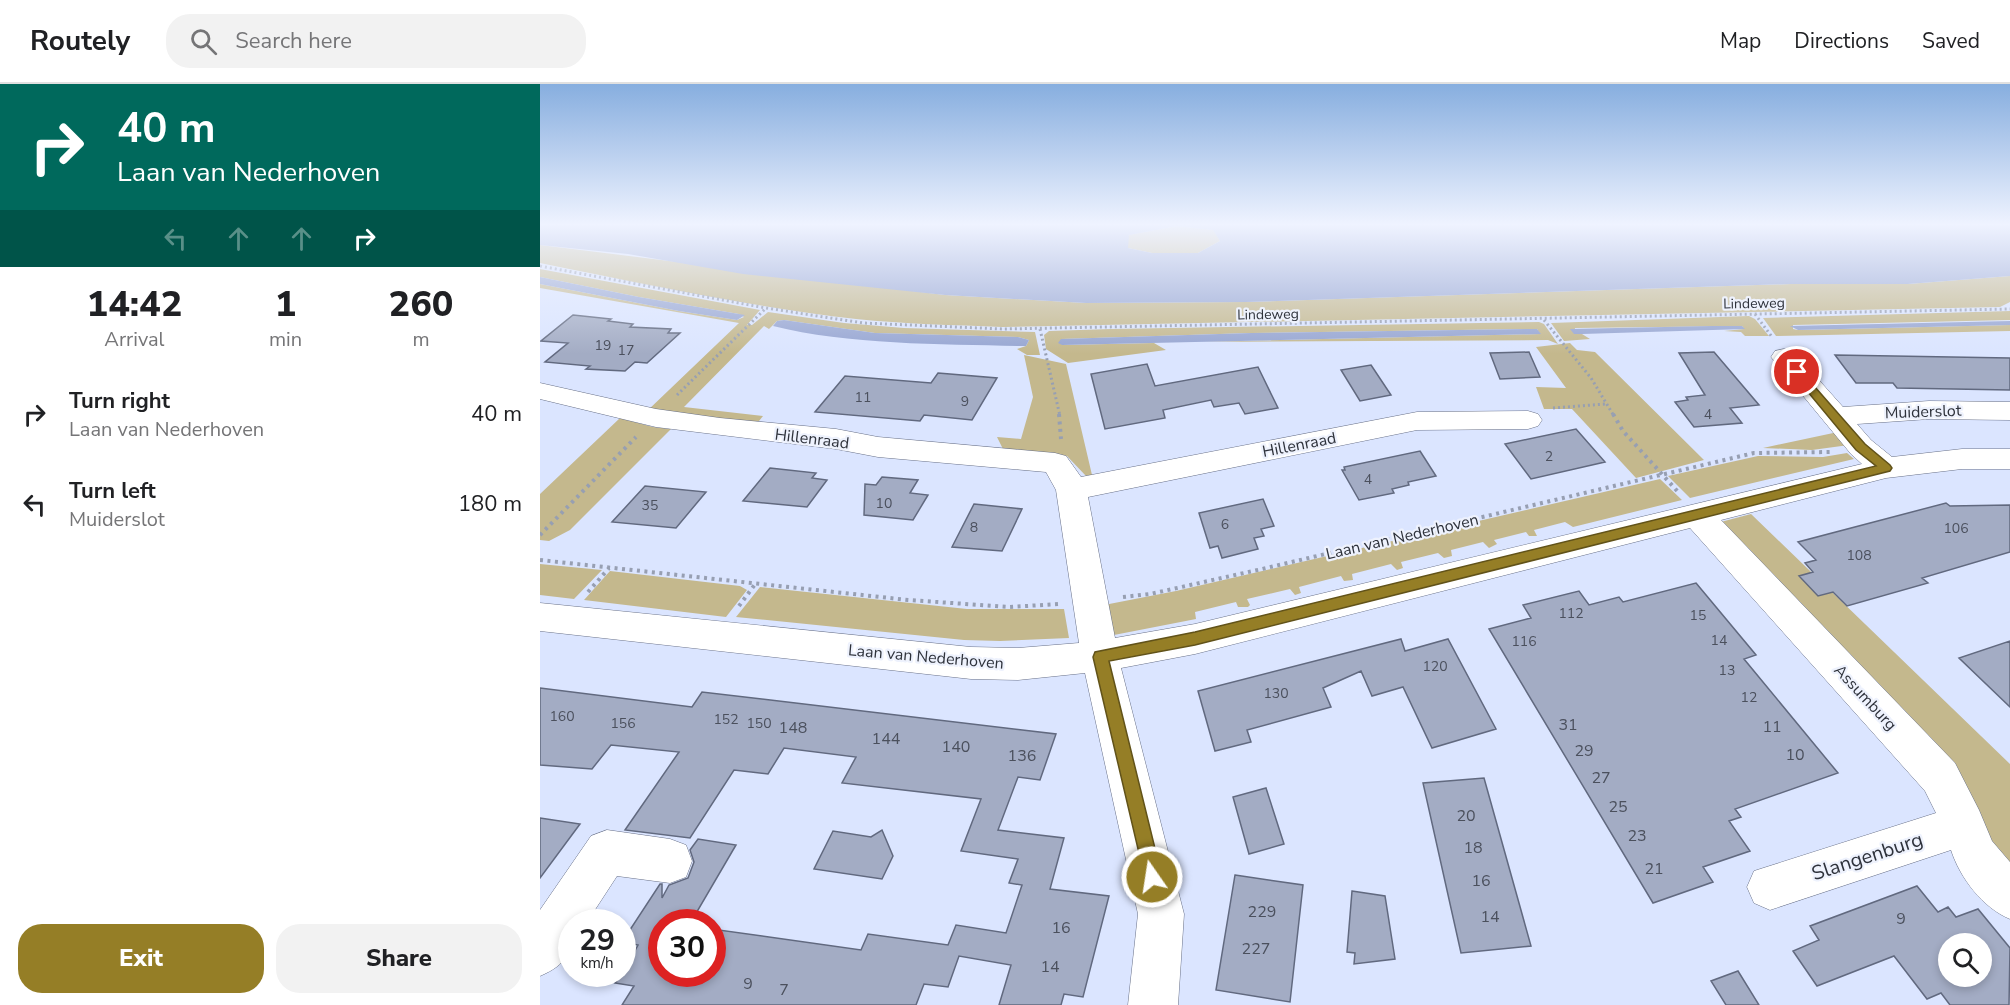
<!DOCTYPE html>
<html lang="en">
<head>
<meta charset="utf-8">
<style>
  :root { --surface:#fff; --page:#f2f2f2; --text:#202124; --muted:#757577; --line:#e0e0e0; --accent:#957e26 }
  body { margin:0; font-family:"Nunito Sans",sans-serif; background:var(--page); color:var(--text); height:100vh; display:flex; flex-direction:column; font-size:22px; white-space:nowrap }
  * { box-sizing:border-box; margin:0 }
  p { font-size:20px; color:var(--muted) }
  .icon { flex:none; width:33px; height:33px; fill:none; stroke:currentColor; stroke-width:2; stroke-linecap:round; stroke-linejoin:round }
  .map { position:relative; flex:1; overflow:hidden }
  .details { display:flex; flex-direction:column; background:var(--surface); width:540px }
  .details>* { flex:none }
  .guide { background:#00695c; color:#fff; overflow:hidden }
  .buttons { position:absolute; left:1398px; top:849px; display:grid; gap:12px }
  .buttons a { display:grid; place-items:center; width:54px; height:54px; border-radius:50%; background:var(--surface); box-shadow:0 3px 9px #0003; font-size:30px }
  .speed { position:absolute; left:18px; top:825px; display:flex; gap:12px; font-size:30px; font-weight:700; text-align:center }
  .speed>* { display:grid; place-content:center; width:78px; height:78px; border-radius:50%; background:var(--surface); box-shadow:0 3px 9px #0003; line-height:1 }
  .speed small { font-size:15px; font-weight:400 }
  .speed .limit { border:9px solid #d22; background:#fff; color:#111 }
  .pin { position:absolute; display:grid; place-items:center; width:51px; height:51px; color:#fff; margin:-26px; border:3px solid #fff; border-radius:50%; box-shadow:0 2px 6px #0007 }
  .me { position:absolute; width:66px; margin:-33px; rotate:347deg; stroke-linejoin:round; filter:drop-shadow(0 0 4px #0008) }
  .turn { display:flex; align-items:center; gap:21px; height:126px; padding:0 18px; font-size:27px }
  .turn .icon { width:78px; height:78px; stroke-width:2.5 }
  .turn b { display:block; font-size:42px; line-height:51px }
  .lanes { display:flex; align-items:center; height:57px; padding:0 18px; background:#0003; justify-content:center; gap:30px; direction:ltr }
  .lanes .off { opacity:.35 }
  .eta { display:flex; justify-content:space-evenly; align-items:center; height:102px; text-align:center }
  .eta b { font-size:36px; font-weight:800; line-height:42px }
  .button { display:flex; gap:12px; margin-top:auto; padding:12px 18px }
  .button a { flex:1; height:69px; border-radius:24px; background:var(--accent); color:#fff; font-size:24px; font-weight:800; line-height:69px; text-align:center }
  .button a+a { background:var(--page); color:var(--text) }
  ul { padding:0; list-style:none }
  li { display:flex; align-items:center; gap:18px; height:90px; padding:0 18px }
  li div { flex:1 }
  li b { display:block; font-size:22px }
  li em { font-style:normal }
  header { display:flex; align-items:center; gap:36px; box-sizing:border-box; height:84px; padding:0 30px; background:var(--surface); border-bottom:2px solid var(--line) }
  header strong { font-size:28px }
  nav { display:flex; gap:33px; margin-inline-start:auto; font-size:21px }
  .search { width:420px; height:54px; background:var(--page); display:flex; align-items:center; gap:15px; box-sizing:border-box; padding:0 21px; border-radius:24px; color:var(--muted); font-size:22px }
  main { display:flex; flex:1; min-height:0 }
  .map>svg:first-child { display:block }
  .green { fill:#c4b88d }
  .water { fill:#96a5d1; fill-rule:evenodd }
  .building { fill:#a3acc4; stroke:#61697f; stroke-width:1.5; fill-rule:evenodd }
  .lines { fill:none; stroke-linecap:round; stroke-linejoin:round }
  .minor-casing { stroke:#697188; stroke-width:1 }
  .path-far1 { stroke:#979fb2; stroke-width:3; stroke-dasharray:2 3; stroke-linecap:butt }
  .path { stroke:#979fb2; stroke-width:4; stroke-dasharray:3 4.5; stroke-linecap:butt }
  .minor { fill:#fff; fill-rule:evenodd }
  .route { fill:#957e26; stroke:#615219; stroke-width:1.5 }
  .labels { text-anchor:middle; stroke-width:4.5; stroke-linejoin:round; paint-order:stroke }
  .far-street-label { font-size:14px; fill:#2e323b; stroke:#eef2fd }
  .number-label { font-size:14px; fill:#4b505d }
  .street-label { font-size:16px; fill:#2e323b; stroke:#eef2fd }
  .near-number-label { font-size:16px; fill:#4b505d }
  .near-street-label { font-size:20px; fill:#2e323b; stroke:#eef2fd }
</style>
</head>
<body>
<header>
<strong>Routely</strong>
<div class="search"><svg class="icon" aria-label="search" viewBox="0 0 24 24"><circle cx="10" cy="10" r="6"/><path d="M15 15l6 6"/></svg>Search here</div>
<nav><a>Map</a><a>Directions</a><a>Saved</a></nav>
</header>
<main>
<section class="details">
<div class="guide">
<div class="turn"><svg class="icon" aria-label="right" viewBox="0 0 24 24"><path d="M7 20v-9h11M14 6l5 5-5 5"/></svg><div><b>40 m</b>Laan van Nederhoven</div></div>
<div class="lanes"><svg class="icon off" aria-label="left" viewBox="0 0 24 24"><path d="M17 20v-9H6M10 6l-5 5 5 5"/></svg><svg class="icon off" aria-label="ahead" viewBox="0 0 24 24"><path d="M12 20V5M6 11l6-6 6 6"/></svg><svg class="icon off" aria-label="ahead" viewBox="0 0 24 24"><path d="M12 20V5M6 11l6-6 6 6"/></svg><svg class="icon" aria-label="right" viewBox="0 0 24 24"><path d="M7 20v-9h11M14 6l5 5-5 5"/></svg></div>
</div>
<div class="eta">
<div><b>14:42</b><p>Arrival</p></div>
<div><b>1</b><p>min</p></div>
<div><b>260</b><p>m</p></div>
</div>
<ul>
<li><svg class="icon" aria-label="right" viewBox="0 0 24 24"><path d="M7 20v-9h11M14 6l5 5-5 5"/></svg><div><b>Turn right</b><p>Laan van Nederhoven</p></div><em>40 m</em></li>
<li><svg class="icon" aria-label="left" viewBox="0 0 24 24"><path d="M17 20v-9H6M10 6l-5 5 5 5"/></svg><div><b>Turn left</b><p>Muiderslot</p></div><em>180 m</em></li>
</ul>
<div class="button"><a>Exit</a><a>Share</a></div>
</section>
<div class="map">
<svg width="1470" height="921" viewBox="0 0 1470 921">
  <rect width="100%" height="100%" fill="#dbe5ff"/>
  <path class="green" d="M637 142 674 146 680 157 658 169H612L588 164V151Z
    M0 161 405 211 546 219 706 218 1251 200H1368L1470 192V218L1460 223 462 243C413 241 364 240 316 235 210 223 105 200 0 179Z
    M0 185 220 226 207 241H212L228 228 304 239 364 244 495 248 500 271H487L477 265 486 262 489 256 478 253 335 249 244 236 237 237 229 245 224 242 144 323 223 332 215 342 106 328 199 239 0 204V200L139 227 197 236 204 233 199 230 99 213 0 193Z
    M1470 227V236L1253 241V245L1258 246 1470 241V247L1236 252 1223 234Z
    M1209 232 1215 235 1229 252H1205L1201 248 1184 247 1204 245 1202 242 1035 244 1034 250H1042L1050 255 1024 257 1011 239Z
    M999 238 1004 240 1018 260 1008 256 660 258 1000 250 997 245H991L711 249 521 255 522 261 614 259 626 266 528 279 506 265 504 251 509 247 570 245Z
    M1030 259 1037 266 1055 268 1164 376 1096 394 1032 325H1004L996 303 1026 304 996 263Z
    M484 271 526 280 552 391 546 392 527 372 464 367 457 353 481 355 493 313Z
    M80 334 113 343 131 345 30 446 9 457 0 456V410Z
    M1298 348 1309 361 1272 366 1223 364Z
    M1307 369 1314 375 1150 414 1128 392 1218 372 1283 373Z
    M1120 395 1142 416 1033 443 1025 438 994 446 997 452H989L986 448 954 456 957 460 949 464 943 458 911 466 912 472 904 474 898 469 861 478 863 484 857 486 851 480 812 490 813 496 804 497 801 492 759 503 761 509 755 511 750 505 707 515 710 521 708 523H698L696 518 655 528 656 535 574 551 564 521 636 507Z
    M1211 430 1470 680V794L1177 439Z
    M0 480 62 486 34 515 0 511Z
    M70 487 200 502 207 506 186 533 44 516Z
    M220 503 427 525H524L529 554 460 557 424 556 196 533Z"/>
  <path class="water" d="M0 141H1470V192L1368 200H1251L706 218 546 219 405 211 203 190 88 170 0 161ZM637 142 673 146 680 157 658 169H612L588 164 589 151Z
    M0 193 99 213 205 231 197 236 139 227 0 200Z
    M244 236 335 249 478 253 489 256 486 262H479C401 260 308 261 233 242L237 237Z
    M1470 237V241L1258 246 1250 242Z
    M1172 242H1202L1205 245 1042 250H1034L1030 245Z
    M991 245H997L1001 250 522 261 518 259 521 255 711 249Z"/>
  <path class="building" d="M33 231 71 235 68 237 93 240 90 243 131 245 128 249H140L107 279 95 278 85 287 46 285 50 282 5 278 28 259 1 257Z
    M989 268 1000 293 960 295 950 269Z
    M1174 268 1219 321 1190 324 1202 339 1154 343 1135 318 1148 316 1146 313 1165 311 1139 269Z
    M1295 271 1470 274V306L1357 304 1353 299H1316Z
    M607 280 615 302 718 283 738 324 705 330 699 319 674 323 671 316 623 326 625 334 565 345 551 290Z
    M831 281 851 311 820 317 801 286Z
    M398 289 457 294 432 336 384 331 380 337 275 328 305 292 391 299Z
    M1036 345 1065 378 991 395 965 360Z
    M880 367 896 392 868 398 869 401 852 405 854 409 819 416 802 386H805L804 383Z
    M230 384 276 389 272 394 287 396 267 423 203 417Z
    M342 393 378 396 370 409 388 411 373 436 324 431 325 400 336 401Z
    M105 402 166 408 136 444 72 438Z
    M723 415 734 442 721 445 724 452 714 454 718 465 682 474 678 462 670 464 659 429Z
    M1406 419 1410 422 1470 421V468L1382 494 1388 499 1307 522 1293 508 1278 512 1259 492 1273 488 1265 479 1276 476 1258 458Z
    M434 420 482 425 462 467 412 463Z
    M1156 499 1216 571 1204 575 1298 689 1195 725 1201 733 1189 737 1210 767 1163 783 1173 798 1113 819 949 545 991 534 983 521 1039 507 1049 521 1079 513 1083 518Z
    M861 555 865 567 908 555 956 645 892 664 863 603 832 612 821 587 783 604 791 623 707 646 711 658 675 667 658 607Z
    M1470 557V623L1419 574Z
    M0 604 152 623 162 608 516 650 500 696 478 693 458 746 524 754 510 805 569 812 543 913 524 910 521 921H459L471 881 419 872 408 903 384 900 376 921H82L94 902 75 899 82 890 98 861 82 858 120 800H122V814L129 801 148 794 154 778 150 766 158 755 196 761 151 838H122V890H172V845L321 866 328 850 408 861 416 841 466 849 482 801 469 799 478 775 421 767 441 715 302 699 316 673 244 664 228 690 194 686 150 754 85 746 139 668 71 661 52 685 0 681Z
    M944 694 991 862 921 869 883 699Z
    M726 704 744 760 709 770 693 713Z
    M0 734 40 740 0 794Z
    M342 746 353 772 342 795 274 785 293 747 331 753Z
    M695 791 763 801 750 918 676 906Z
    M1377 802 1398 828 1408 823 1416 833 1438 825 1470 864 1469 921H1410L1401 909 1387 915 1354 872 1277 902 1253 867 1279 856 1270 842ZM1408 860H1442V892H1408Z
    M812 807 845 812 855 875 814 880 815 869 807 868Z
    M1198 887 1219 921H1186L1171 897Z"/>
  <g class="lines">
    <g class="minor-casing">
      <path id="minor" d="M1244 265 1253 267 1303 323 1389 317 1470 318V336L1389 335 1317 340 1331 356 1352 373 1422 365H1470V385H1422L1346 394 1181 436 1415 679 1439 726 1452 757 1470 778V835C1443 824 1420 794 1411 766L1230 826 1214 819 1207 803 1214 787 1396 729 1385 707 1150 444 655 570 581 584 644 830 638 921H588L598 830 545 589 478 596 431 595 0 547V519L431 563 478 564 539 559 516 406 506 388 338 373 296 365 116 343 0 315V299L116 325 180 334 296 345 338 353 515 369 526 372 541 393 877 328 988 327 998 330 1002 336 998 342 988 345 877 346 548 413 575 554 655 540 1322 380 1311 370 1231 273 1235 267Z
        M67 746 130 755 146 761 152 777 146 793 130 799 77 792 47 838H32C32 868 28 880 0 892V826L51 752Z"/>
    </g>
    <path class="path-far1" d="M0 182 226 224 323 239 463 245 1470 225
      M1215 230 1232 253
      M1004 236 1051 294 1074 332
      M500 245 520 332
      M137 311 226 224
      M1013 324 1066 320"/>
    <path class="path" d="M519 330 521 355
      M1073 330 1083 347 1139 409
      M0 451 96 353
      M0 476 368 516 470 523 519 520
      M48 508 69 484
      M583 513 610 510 722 485 1214 369 1291 368
      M199 522 216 499"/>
    <use href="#minor" class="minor"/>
  </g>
  <linearGradient id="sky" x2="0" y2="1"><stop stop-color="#87aedf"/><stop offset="0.52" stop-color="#eff3ff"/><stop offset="1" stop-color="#eff3ff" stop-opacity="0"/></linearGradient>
  <rect width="1470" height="270" fill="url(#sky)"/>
  <path class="route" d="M1257 285 1260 286 1325 360 1350 381 1352 384 1350 387 655 561 569 577 622 793 619 799 612 802 606 799 553 573 555 568 655 548 1336 382 1316 366 1253 290V286Z"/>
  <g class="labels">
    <g class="far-street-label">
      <text transform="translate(1214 219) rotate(-1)" y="5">Lindeweg</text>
      <text transform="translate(728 230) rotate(-1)" y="5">Lindeweg</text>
    </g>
    <g class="number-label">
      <text x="63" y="266">19</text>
      <text x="86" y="271">17</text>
      <text x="323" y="318">11</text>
      <text x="425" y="322">9</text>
      <text x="1168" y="335">4</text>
      <text x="1009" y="377">2</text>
      <text x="828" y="400">4</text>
      <text x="344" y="424">10</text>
      <text x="110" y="426">35</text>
      <text x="685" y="445">6</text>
      <text x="434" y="448">8</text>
      <text x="1416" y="449">106</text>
      <text x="1319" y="476">108</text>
      <text x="1031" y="534">112</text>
      <text x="1158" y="536">15</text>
      <text x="1179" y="561">14</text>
      <text x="984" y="562">116</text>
      <text x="895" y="587">120</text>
      <text x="1187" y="591">13</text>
      <text x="736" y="614">130</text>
      <text x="1209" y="618">12</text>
      <text x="22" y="637">160</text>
      <text x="186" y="640">152</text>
      <text x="83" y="644">156</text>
      <text x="219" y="644">150</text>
    </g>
    <g class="street-label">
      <text transform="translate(1383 327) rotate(-2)" y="6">Muiderslot</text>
      <text transform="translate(272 354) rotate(7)" y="6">Hillenraad</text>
      <text transform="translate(759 360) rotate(-11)" y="6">Hillenraad</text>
      <text transform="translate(862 452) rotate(-13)" y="6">Laan van Nederhoven</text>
      <text transform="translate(386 572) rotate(5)" y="6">Laan van Nederhoven</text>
      <text transform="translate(1326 613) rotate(47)" y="6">Assumburg</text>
    </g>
    <g class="near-number-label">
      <text x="1028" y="646">31</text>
      <text x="1232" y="648">11</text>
      <text x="253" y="649">148</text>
      <text x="346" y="660">144</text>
      <text x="416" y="668">140</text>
      <text x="1044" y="672">29</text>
      <text x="1255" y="676">10</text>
      <text x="482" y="677">136</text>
      <text x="1061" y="699">27</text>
      <text x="1078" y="728">25</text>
      <text x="926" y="737">20</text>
      <text x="1097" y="757">23</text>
      <text x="933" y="769">18</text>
      <text x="1114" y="790">21</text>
      <text x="941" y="802">16</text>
      <text x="722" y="833">229</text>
      <text x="950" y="838">14</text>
      <text x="1361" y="840">9</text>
      <text x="521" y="849">16</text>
      <text x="716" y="870">227</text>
      <text x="510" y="888">14</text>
      <text x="208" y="905">9</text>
      <text x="244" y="911">7</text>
    </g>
    <g class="near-street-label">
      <text transform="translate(1327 772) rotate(-18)" y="7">Slangenburg</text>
    </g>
  </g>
</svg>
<div class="buttons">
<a><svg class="icon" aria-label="search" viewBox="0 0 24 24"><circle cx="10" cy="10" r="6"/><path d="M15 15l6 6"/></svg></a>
</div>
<div class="speed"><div>29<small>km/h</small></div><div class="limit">30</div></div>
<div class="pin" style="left:1257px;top:288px;background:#d93025"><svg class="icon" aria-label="arrive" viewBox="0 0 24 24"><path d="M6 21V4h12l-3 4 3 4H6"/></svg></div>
<svg class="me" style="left:612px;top:793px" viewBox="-20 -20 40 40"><circle r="17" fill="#957e26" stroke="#fff" stroke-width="3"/><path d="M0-11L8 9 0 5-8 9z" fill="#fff"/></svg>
</div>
</main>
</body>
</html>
